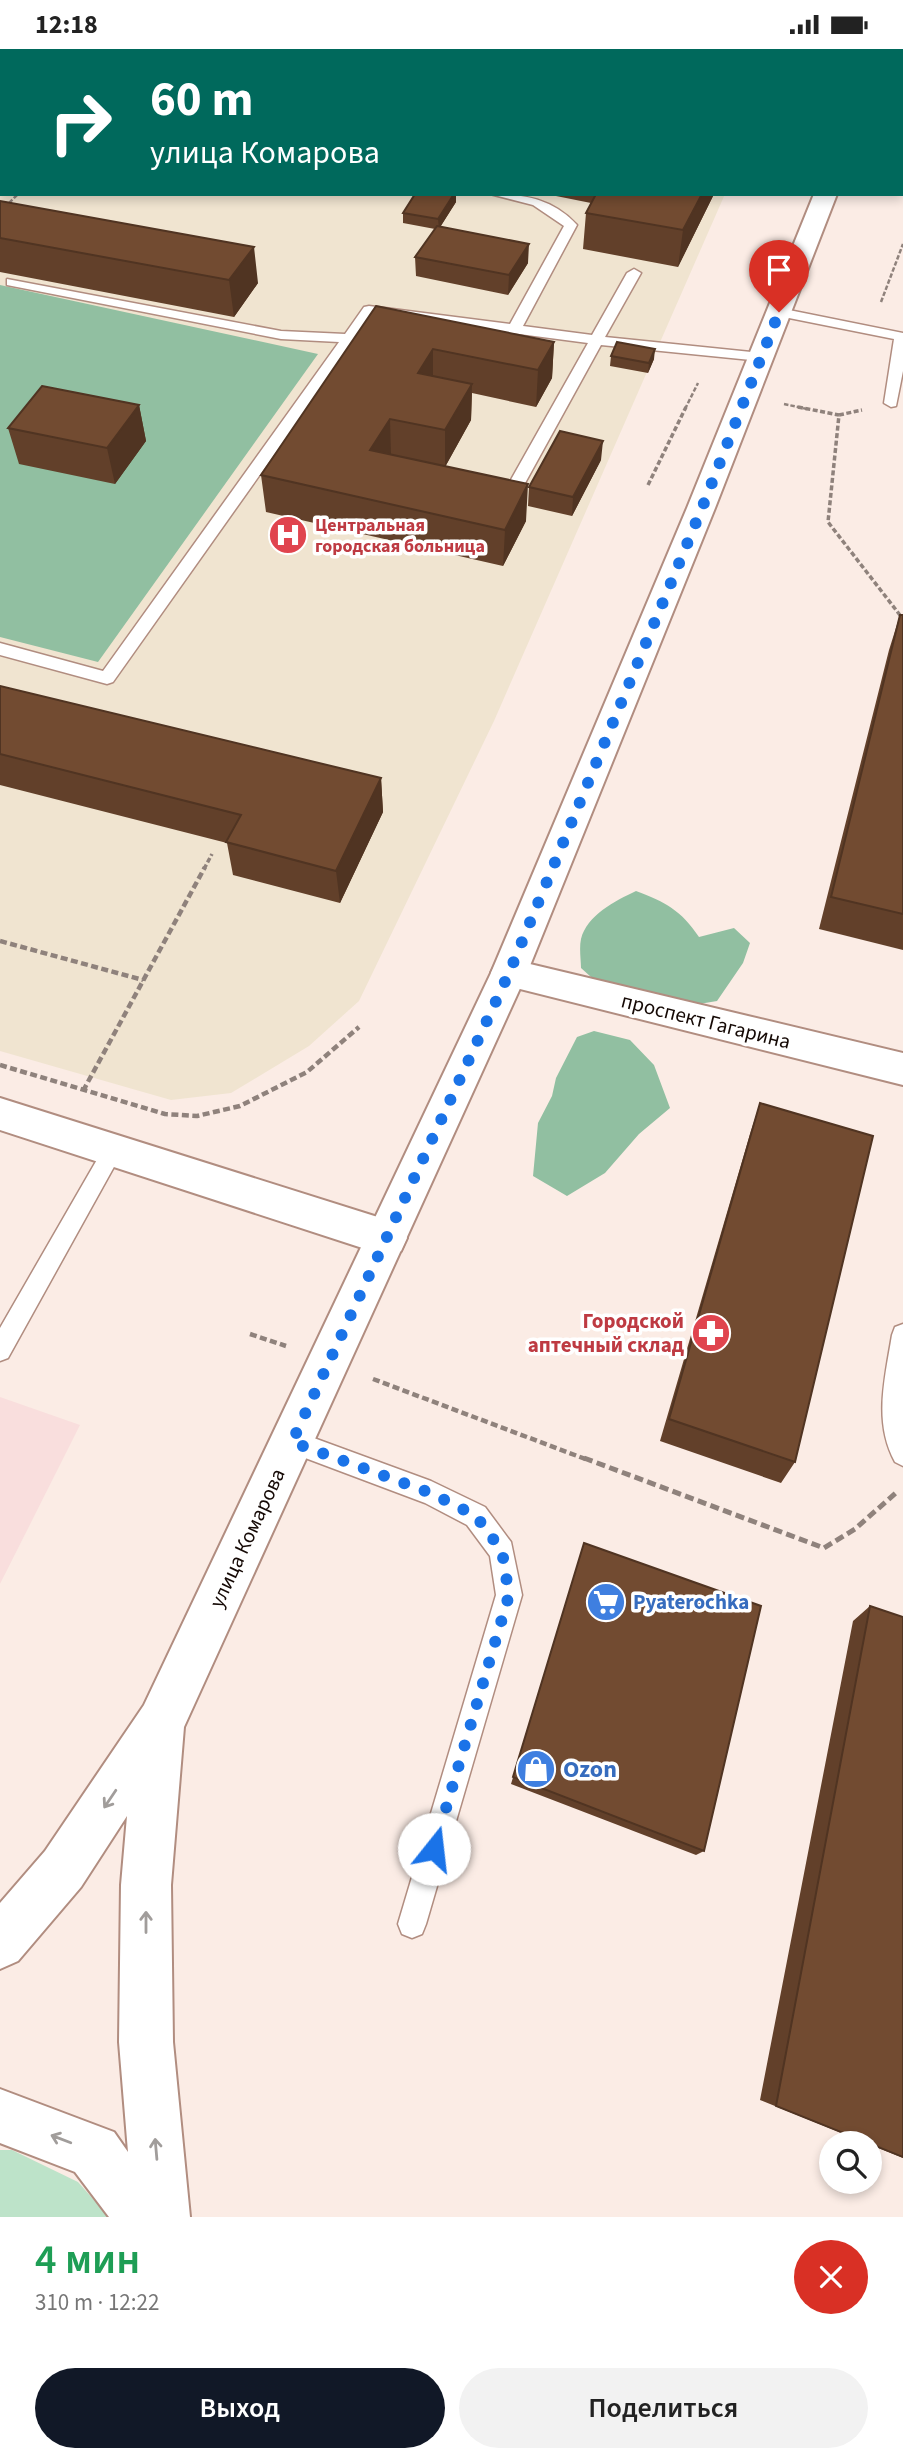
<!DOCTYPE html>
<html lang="ru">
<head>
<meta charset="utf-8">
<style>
  :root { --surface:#fff; --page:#f2f2f2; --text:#222; --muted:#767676; --accent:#111827 }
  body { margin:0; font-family:"Source Sans 3",sans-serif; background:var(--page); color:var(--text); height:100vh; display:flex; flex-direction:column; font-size:26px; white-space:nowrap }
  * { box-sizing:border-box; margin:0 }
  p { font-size:23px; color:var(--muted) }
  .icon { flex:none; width:38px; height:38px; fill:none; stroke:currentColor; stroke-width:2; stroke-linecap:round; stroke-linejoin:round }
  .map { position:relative; height:2168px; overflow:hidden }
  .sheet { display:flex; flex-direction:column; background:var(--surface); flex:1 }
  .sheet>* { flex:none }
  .guide { position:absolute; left:0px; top:0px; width:903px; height:147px; box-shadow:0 4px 10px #0003; background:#00695c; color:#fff; overflow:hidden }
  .fabs { position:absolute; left:819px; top:2082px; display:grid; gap:14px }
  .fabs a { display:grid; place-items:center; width:63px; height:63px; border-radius:50%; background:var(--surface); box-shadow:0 4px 10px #0003; font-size:35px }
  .pin { position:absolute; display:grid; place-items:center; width:60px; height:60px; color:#fff; margin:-72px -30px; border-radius:50% 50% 50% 0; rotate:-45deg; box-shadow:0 0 7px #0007 }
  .pin .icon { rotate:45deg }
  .me { position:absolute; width:77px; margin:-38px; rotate:16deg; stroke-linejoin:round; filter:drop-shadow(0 0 5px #0008) }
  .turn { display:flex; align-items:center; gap:24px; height:147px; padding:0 35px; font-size:32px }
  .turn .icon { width:91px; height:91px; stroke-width:2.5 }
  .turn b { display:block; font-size:49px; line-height:60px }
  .round { display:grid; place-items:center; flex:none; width:74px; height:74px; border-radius:37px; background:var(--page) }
  .overview { display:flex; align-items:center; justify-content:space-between; height:119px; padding:0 35px }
  h1 { font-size:42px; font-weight:600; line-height:52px; color:#1e9e55 }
  .action { display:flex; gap:14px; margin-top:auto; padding:14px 35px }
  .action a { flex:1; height:80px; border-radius:42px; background:var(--accent); color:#fff; font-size:28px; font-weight:600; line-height:80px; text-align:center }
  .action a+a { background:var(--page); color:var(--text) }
  .status { display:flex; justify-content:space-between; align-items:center; height:49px; padding:0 35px; background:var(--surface); direction:ltr }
  .status svg { height:19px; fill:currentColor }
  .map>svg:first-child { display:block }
  .industrial { fill:#f9dedd }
  .medical { fill:#f0e4d0 }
  .green { fill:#bde3c9 }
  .forest { fill:#91bfa1 }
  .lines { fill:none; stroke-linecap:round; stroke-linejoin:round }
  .service-casing { stroke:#b18d80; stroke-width:3 }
  .minor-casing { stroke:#b18d80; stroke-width:4 }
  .primary-casing { stroke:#b18d80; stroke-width:4 }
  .path-far3 { stroke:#8f827c; stroke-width:2.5; stroke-dasharray:4.5 2; stroke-linecap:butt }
  .path-far2 { stroke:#8f827c; stroke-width:3.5; stroke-dasharray:5 2.5; stroke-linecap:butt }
  .path-far1 { stroke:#8f827c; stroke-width:4.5; stroke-dasharray:7 3.5; stroke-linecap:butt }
  .path { stroke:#8f827c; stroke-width:5; stroke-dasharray:9 4.5; stroke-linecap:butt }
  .service { fill:#fff; fill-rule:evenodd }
  .minor { fill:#fff; fill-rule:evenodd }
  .primary { fill:#fff; fill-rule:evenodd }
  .wall { fill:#62402a }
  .shaded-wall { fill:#503422 }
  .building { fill:#724b31; stroke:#503422; stroke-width:2 }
  .oneway { stroke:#a19d9b }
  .route { stroke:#1a73e8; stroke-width:12; stroke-dasharray:0 21.6 }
  .labels { text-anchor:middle; stroke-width:7; stroke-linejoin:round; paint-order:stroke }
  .far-health-label { font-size:18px; font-weight:bold; fill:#be3a42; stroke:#fff; text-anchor:start }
  .street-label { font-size:21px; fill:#150905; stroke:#fff }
  .health-label { font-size:21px; font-weight:bold; fill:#be3a42; stroke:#fff; text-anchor:end }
  .shop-label { font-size:21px; font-weight:bold; fill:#366cbe; stroke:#fff; text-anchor:start }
  .near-shop-label { font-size:24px; font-weight:bold; fill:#366cbe; stroke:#fff; text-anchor:start }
</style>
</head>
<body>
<div class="status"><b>12:18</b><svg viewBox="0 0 49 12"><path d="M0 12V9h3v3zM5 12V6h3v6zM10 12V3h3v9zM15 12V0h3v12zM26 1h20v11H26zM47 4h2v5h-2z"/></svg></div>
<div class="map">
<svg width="903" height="2168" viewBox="0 0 903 2168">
  <rect width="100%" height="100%" fill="#fbece5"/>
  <path class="industrial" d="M0 1348 80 1376 0 1535Z"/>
  <path class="medical" d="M0 91 2 145H725L494 672 359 952 309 997 231 1044 171 1051 0 1002Z"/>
  <path class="green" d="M0 2101H12L78 2133 109 2168H0Z"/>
  <path class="forest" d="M0 236 318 305 98 613 0 588Z
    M636 842C665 853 681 861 699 888L734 879 750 894 743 914 717 952 693 956 601 937 581 919C581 911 579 899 581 890 587 866 615 852 636 842Z
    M594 982 630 991 654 1016 670 1059 639 1085 605 1124 567 1147 533 1127 538 1074 552 1047 556 1029 577 988Z"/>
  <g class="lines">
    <g class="service-casing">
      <path id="service" d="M98 0H110L111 2H99Z
        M490 145C524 145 553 150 577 176L523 277 592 286 627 224 634 220 641 224 605 288 761 304 768 308 761 312 601 296 519 445 511 450 503 445 588 294 373 266 113 633 107 635 0 606V594L103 622 339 293 281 290 12 237 7 236V230L281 282 345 285 364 258 369 257 510 275 564 177 533 156Z
        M779 259 903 284V322L896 357 891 358 884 354 894 290 774 266 772 263Z
        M113 1092 120 1095 124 1101 120 1107 8 1309 0 1312V1279L106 1095Z
        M903 1275V1417L895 1413C873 1373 885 1329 892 1286L895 1278Z
        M292 1381 431 1432 485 1458 511 1493 522 1546 426 1875 422 1885 412 1889 402 1885 398 1875 496 1546 490 1507 467 1476 425 1454 284 1401 280 1393 284 1385Z"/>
    </g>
    <g class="minor-casing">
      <path id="minor" d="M509 910 903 1004V1036L496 934 491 924 496 914Z
        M0 1049 387 1171 401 1176 407 1189 401 1202 387 1207 0 1081Z"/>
    </g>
    <g class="primary-casing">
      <path id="primary" d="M870 0H890L869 2Z
        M814 145H837L715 459 527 924 184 1678 171 1836 173 1993 190 2168H109L75 2123 0 2094V2040L114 2083 128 2103 119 1993 121 1836 127 1767 81 1838 18 1912 0 1920V1854L45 1802 144 1656 491 924 687 459Z"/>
    </g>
    <path class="path-far3" d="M0 163 18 145
      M881 253 903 195
      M784 355 807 360
      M685 360 698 334"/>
    <path class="path-far2" d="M798 358 839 366 828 473 903 570
      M839 366 862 361
      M648 436 686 358
      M204 820 212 805"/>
    <path class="path-far1" d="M0 892 143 931
      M0 1016 165 1065 197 1067 240 1057 307 1023 359 978
      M83 1042 205 818
      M250 1285 286 1297
      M373 1330 588 1411"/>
    <path class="path" d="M584 1409 824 1499 855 1480 898 1442"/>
    <use href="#service" class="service"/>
    <use href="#minor" class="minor"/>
    <use href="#primary" class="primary"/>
  </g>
  <path class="wall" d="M141 0H449V2H141Z
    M415 145H456V153L440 178 528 214 508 246 416 227 415 208 435 180 403 174V164Z
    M546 145H714L678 218 583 200 586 164 591 154Z
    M0 152 258 234 234 268 0 223Z
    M376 257 554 293 552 329 536 358 472 344 471 371 445 418 526 472 503 517 266 463 261 426Z
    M611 307 654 310 648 324 610 317Z
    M139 356 146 392 115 435 19 415 8 379Z
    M601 411 572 467 528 457 529 438Z
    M900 566H903V901L819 880 889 601Z
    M0 637 381 729 383 763 340 854 233 826 227 794 0 736Z
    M760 1054 795 1413 781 1434 660 1392 750 1085Z
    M584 1494 704 1802 696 1806 511 1735Z
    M870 1557 903 2109 760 2051 853 1572Z"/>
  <path class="shaded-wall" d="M195 0H207V2H195Z
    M431 0H449V2H430Z
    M454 145H456V153L439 180 438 170Z
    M702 145H714L678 218 683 181Z
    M529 195 528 214 508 246 509 226Z
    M254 198 258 234 234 268 229 231Z
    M554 293 552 329 536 358 538 321Z
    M433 300V336L418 324Z
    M655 300 654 310 648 324 649 314Z
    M472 335 471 371 445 418V381Z
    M139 356 146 392 115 435 107 399Z
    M390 370 391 406 370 401Z
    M603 392 601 411 572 467 573 448Z
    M528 435 526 472 503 517 505 481Z
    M381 729 383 763 340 854 336 822Z"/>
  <path class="building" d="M363 0H431L430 2H362Z
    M460 0H496L507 2H459Z
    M415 145H454L438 170 403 164Z
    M596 145H702L683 181 586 164Z
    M0 152 254 198 229 231 0 189Z
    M437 177 529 195 509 226 415 208Z
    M376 257 554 293 538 321 433 300 418 324 472 335 445 381 390 370 370 401 528 435 505 481 261 426Z
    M617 293 655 300 649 314 611 307Z
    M42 337 139 356 107 399 8 379Z
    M560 382 603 392 573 448 529 438Z
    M900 566H903V865L831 848Z
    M0 637 381 729 336 822 226 793 241 766 0 705Z
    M760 1054 873 1087 795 1413 669 1370Z
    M584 1494 761 1557 704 1802 513 1728Z
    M870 1557 903 1568V2108L776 2057Z"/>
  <defs><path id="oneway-shaft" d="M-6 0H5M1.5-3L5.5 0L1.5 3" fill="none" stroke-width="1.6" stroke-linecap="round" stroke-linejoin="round" transform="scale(1.75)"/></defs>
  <g class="oneway">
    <use href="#oneway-shaft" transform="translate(110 1750) rotate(124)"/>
    <use href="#oneway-shaft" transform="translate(146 1873) rotate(-90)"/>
    <use href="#oneway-shaft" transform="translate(61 2090) rotate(-159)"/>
    <use href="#oneway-shaft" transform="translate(156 2100) rotate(-95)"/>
  </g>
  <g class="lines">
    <path class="route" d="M434 1800 509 1546 502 1502 476 1467 431 1444 292 1393 509 924 702 459 779 263"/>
  </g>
  <defs>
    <g id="hospital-disc" transform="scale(2.0125)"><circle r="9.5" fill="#e0444e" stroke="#fff"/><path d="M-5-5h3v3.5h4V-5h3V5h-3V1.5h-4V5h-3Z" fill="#fff"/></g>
    <g id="pharmacy-disc" transform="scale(2.0125)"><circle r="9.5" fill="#e0444e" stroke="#fff"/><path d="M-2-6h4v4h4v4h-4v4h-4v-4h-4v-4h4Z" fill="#fff"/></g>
    <g id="supermarket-disc" transform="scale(2.0125)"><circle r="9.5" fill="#3f7fe0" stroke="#fff"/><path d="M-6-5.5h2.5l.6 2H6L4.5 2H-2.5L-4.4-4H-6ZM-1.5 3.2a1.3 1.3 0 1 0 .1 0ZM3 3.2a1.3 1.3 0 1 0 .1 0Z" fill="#fff"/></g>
    <g id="shop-disc" transform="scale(2.0125)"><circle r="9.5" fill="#3f7fe0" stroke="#fff"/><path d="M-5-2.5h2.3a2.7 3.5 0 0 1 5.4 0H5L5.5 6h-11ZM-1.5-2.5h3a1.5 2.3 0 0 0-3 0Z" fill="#fff"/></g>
  </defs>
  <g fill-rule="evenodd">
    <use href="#hospital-disc" x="288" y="486"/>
    <use href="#pharmacy-disc" x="711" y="1284"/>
    <use href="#supermarket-disc" x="606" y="1553"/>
    <use href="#shop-disc" x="536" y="1720"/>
  </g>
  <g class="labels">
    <g class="far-health-label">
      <text x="315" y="482">Центральная<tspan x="315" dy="21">городская больница</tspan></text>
    </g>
    <g class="street-label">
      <text transform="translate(706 972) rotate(14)" y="7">проспект Гагарина</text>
      <text transform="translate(247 1489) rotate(-65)" y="7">улица Комарова</text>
    </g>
    <g class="health-label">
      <text x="684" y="1279">Городской<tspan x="684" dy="24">аптечный склад</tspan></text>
    </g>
    <g class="shop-label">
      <text x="633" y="1560">Pyaterochka</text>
    </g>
    <g class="near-shop-label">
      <text x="563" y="1728">Ozon</text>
    </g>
  </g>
</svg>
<div class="fabs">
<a><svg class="icon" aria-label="search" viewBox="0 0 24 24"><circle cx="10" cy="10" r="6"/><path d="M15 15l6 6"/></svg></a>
</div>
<div class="pin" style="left:779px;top:263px;background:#d93025"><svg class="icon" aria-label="arrive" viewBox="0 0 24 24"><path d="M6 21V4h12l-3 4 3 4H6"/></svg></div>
<svg class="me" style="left:434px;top:1800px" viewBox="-20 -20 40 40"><circle r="19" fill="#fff"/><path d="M0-13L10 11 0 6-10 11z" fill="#1a73e8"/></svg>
<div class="guide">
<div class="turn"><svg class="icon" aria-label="right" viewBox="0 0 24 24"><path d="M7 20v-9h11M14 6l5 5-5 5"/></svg><div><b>60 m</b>улица Комарова</div></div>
</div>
</div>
<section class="sheet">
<div class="overview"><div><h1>4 мин</h1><p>310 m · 12:22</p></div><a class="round" style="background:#d93025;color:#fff"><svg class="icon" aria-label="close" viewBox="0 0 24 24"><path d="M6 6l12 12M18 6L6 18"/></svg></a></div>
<div class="action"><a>Выход</a><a>Поделиться</a></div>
</section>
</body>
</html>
